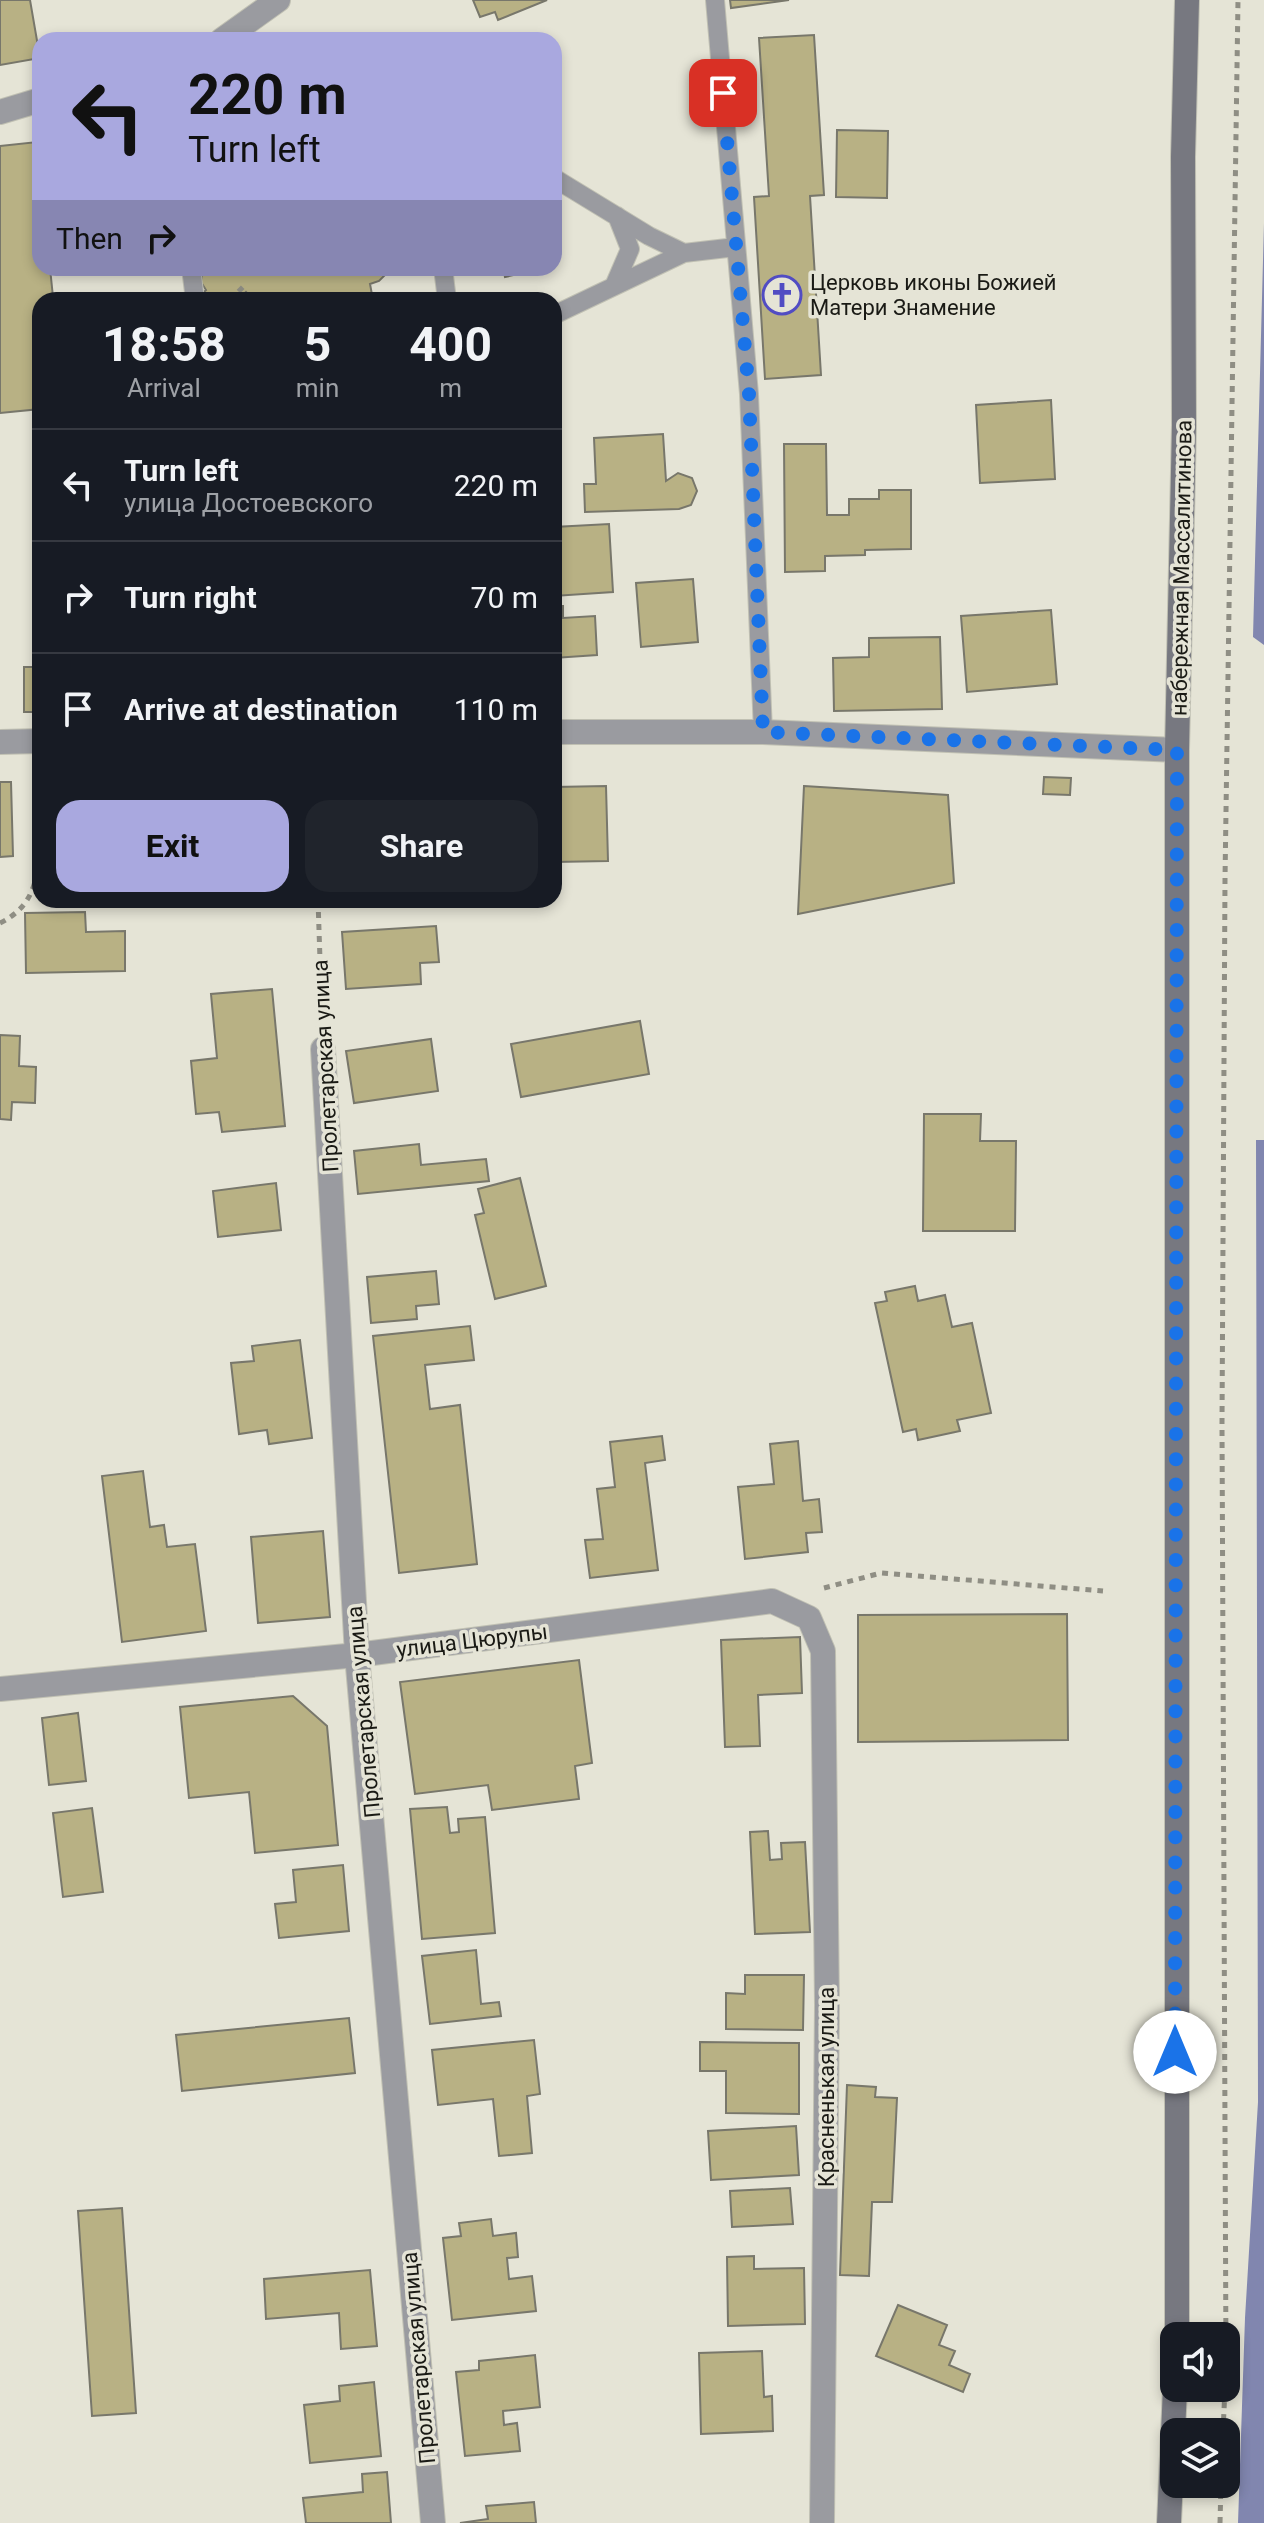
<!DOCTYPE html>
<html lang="en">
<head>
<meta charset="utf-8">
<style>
  :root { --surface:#171b24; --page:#20242c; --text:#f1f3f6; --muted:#9ea1a6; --line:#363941; --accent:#a9a8df }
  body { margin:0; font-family:Roboto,sans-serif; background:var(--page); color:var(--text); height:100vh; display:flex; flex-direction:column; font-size:30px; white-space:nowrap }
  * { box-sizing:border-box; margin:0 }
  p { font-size:26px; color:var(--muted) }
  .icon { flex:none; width:44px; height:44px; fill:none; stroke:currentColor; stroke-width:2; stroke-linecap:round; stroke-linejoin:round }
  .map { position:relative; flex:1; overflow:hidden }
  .drawer { position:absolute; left:32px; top:292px; width:530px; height:616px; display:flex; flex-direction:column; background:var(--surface); border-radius:24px; box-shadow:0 4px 12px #0003 }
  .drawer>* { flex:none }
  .hud { position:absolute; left:32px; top:32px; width:530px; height:244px; border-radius:24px; box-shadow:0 4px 12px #0003; background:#a9a8df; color:#111; overflow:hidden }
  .tools { position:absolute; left:1160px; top:2322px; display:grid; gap:16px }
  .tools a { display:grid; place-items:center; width:80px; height:80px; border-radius:16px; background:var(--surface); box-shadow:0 4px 12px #0003; font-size:40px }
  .pin { position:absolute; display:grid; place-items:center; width:68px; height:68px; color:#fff; margin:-34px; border-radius:16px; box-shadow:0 4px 12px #0006 }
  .me { position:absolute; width:88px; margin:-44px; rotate:0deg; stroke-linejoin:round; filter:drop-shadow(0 0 6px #0008) }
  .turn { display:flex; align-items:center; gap:28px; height:168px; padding:0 24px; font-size:36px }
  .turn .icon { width:104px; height:104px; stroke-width:2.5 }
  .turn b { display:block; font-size:56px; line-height:68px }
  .then { display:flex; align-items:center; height:76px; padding:0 24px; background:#0003; gap:16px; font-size:30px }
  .eta { display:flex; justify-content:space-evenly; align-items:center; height:136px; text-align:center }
  .eta b { font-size:48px; font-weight:700; line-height:56px }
  .button { display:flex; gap:16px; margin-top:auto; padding:16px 24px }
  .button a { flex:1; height:92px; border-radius:24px; background:var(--accent); color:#111; font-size:32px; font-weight:700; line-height:92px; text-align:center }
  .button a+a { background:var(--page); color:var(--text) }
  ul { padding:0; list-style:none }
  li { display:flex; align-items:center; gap:24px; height:112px; padding:0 24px; border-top:2px solid var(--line) }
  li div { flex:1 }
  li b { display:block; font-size:30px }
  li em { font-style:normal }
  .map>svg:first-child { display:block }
  .water { fill:#8186af }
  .building { fill:#b8b184; stroke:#78776b; stroke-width:2 }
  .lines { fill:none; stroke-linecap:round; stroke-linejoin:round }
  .lane-casing { stroke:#c0c0b3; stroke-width:20 }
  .street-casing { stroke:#c0c0b3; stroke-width:26 }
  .secondary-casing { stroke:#c0c0b3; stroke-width:26 }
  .path { stroke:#8f8e84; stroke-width:5; stroke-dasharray:6 6; stroke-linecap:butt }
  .lane { stroke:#9a9ba0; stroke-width:18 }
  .street { stroke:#9a9ba0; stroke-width:24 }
  .secondary { stroke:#777880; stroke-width:24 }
  .route { stroke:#1a73e8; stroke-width:14; stroke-dasharray:0 25.2 }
  .labels { text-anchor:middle; stroke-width:7; stroke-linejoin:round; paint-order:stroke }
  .poi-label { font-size:22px; fill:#1a1a15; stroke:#e5e4d6; text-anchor:start }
  .street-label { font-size:22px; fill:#1a1a15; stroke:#e5e4d6 }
</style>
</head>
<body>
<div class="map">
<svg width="1264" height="2523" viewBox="0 0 1264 2523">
  <rect width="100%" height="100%" fill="#e5e4d6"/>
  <path class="water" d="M1264 223V645L1253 637Z
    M1256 1140H1264V2523H1238L1245 2318 1258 2102Z"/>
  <path class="building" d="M0 0H30L40 58 0 65Z
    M473 0H547L498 20 495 12 480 17Z
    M730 0H789L731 8Z
    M814 35 824 195 810 196 821 375 765 379 754 197 769 196 759 38Z
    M837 130 888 131 887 198 836 197Z
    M37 142 40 170V268H50L53 297 58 300H40V409L0 413V146Z
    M197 268H392L379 281 370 284 373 300H254L246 292 238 300H205L201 295 206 290 201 282 202 274Z
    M503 268H540V269L505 277Z
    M1051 400 1055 479 980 483 976 405Z
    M663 434 666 481 678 473 692 478 697 491 691 505 679 509 585 512 584 484H596L594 438Z
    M784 444H826L827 515H849V499H879V490H911V549L865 550V555L825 556V571L785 572Z
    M609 524 613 592 554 596V527Z
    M693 579 698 642 641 647 636 583Z
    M554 606H563V618L595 616 597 655 554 658Z
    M1051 610 1057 684 967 692 961 616Z
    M940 637 942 709 834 711 833 658 869 657V638Z
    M24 667H40V712H24Z
    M1044 777 1071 778 1070 795 1043 794Z
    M0 782H11L13 856 0 857Z
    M606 786 608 861 554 862V787Z
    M804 786 948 795 954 883 798 914Z
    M85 912 86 932 125 931V971L26 973 25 913Z
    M436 926 439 962 420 963 421 984 346 989 342 932Z
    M272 989 285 1126 222 1132 219 1112 196 1114 191 1061 217 1058 211 994Z
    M640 1021 649 1074 521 1097 511 1044Z
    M0 1035 20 1036 19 1066 36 1067 35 1103 12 1102 11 1120 0 1119Z
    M431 1039 438 1091 354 1103 346 1051Z
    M924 1114H981L980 1141H1016L1015 1231H923Z
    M419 1144 421 1165 486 1159 489 1181 358 1194 354 1151Z
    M520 1178 546 1286 495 1299 475 1215 484 1213 478 1189Z
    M276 1183 281 1230 218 1237 213 1191Z
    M436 1271 439 1304 416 1306 417 1319 371 1323 367 1277Z
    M915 1286 918 1301 945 1295 952 1327 972 1323 991 1413 957 1420 960 1431 918 1440 916 1429 903 1432 875 1303 887 1301 885 1292Z
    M470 1326 474 1360 425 1365 430 1409 460 1405 477 1564 399 1573 373 1336Z
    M300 1340 312 1438 269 1444 267 1430 239 1434 231 1363 254 1361 252 1346Z
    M662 1436 665 1460 645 1463 658 1570 590 1578 585 1540 603 1539 597 1489 615 1487 610 1442Z
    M798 1441 803 1501 819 1499 822 1532 806 1533 808 1552 745 1559 738 1487 774 1484 770 1444Z
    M143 1471 150 1527 164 1525 167 1547 195 1544 206 1631 122 1642 102 1476Z
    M323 1531 330 1617 258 1623 251 1537Z
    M1067 1614 1068 1740 858 1742V1615Z
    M800 1637 802 1693 758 1695 760 1746 725 1747 721 1640Z
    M579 1660 592 1763 575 1766 579 1799 492 1810 488 1785 415 1794 400 1682Z
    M293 1696 327 1726 338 1845 255 1853 249 1792 189 1798 180 1707Z
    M78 1713 86 1781 49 1785 42 1718Z
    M447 1807 450 1833 459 1832 458 1819 485 1817 495 1933 422 1939 410 1809Z
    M92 1808 103 1892 63 1897 53 1813Z
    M768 1831 770 1860 782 1859 781 1843 805 1842 810 1932 755 1934 750 1832Z
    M343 1865 349 1931 279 1938 275 1904 296 1902 293 1870Z
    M476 1950 481 2004 499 2002 501 2016 430 2024 422 1956Z
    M745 1975H804L803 2030 726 2029V1993L745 1994Z
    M349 2018 355 2073 182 2091 176 2035Z
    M534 2040 540 2094 527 2096 532 2153 499 2156 493 2099 438 2105 432 2050Z
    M700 2042 799 2043V2114L726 2113V2071H700Z
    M847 2085 876 2087 875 2097 897 2098 892 2202H872L869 2276 840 2275Z
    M796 2126 799 2175 711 2180 708 2131Z
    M790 2188 793 2224 732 2227 730 2191Z
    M122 2208 136 2413 92 2416 78 2211Z
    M491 2219 493 2236 516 2233 518 2257 507 2258 509 2279 532 2276 536 2311 452 2320 443 2238 461 2236 459 2223Z
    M754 2256V2269L804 2268 805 2324 728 2326 727 2257Z
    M370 2270 377 2346 341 2349 339 2313 266 2319 264 2279Z
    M898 2305 947 2325 939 2345 955 2351 949 2365 970 2374 963 2392 876 2356Z
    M762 2351 764 2397 772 2396 773 2431 701 2434 699 2353Z
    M535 2355 540 2407 503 2411 504 2425 517 2423 520 2451 465 2456 456 2372 479 2370V2361Z
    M374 2382 381 2456 310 2463 304 2405 340 2401 339 2386Z
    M387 2472 391 2523H306L303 2498 363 2492 362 2474Z
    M534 2502 536 2523H460L488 2519 486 2506Z"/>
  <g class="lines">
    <g class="lane-casing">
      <path id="lane" d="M715 0 749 394 763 732
        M554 178 649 236 684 253 736 247
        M191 268 195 300
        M443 268 447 300
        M614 286 630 249 617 216
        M554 315 684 253"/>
    </g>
    <g class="street-casing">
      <path id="street" d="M222 40 278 0
        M0 112 40 100
        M554 732H763L1177 750
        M0 742 40 741
        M323 1049 357 1655 433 2523
        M0 1689 357 1655 772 1601 809 1618 823 1651 827 2005 822 2523"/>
    </g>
    <g class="secondary-casing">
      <path id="secondary" d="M1177 2336V750L1184 425 1183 157 1187 0
        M1169 2523 1175 2388"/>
    </g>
    <path class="path" d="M230 300 243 287
      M39 774 40 794
      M318 900 322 1019
      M0 923C30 908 35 888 40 857
      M824 1588 881 1573 1103 1591
      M1226 2360 1222 1424 1225 879 1238 0
      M1223 2432 1225 2388
      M1220 2523 1221 2484"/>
    <use href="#lane" class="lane"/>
    <use href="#street" class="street"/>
    <use href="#secondary" class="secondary"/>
  </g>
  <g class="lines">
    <path class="route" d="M723 93 749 394 763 732 1177 750 1175 2052"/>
  </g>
  <defs>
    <g id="church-ring" transform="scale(2)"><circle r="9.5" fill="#e5e4d6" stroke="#514cc3" stroke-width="1.5"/><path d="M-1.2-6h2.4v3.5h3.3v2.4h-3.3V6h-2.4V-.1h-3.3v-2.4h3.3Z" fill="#514cc3"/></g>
  </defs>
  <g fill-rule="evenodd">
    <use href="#church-ring" x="782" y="295"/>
  </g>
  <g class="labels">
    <g class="poi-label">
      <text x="810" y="290">Церковь иконы Божией<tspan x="810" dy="25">Матери Знамение</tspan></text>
    </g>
    <g class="street-label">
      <text transform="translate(1181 568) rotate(-89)" y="8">набережная Массалитинова</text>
      <text transform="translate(325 1066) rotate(-93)" y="8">Пролетарская улица</text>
      <text transform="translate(472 1640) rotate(-7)" y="8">улица Цюрупы</text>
      <text transform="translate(363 1712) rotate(-95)" y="8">Пролетарская улица</text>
      <text transform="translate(826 2087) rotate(-90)" y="8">Красненькая улица</text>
      <text transform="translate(418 2358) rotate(-95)" y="8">Пролетарская улица</text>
    </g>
  </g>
</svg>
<div class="tools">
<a><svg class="icon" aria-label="sound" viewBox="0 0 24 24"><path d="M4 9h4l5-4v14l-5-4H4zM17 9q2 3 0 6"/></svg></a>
<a><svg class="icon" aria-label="layers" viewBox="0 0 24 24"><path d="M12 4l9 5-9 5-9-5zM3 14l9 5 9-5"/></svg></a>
</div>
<div class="pin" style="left:723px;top:93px;background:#d93025"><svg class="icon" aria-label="arrive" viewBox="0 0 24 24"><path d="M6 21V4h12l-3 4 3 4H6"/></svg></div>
<svg class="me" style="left:1175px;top:2052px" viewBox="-20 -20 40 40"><circle r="19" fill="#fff"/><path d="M0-13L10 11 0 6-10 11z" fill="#1a73e8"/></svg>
<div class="hud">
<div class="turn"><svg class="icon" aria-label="left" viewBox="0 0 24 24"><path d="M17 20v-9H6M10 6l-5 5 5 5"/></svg><div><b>220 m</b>Turn left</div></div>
<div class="then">Then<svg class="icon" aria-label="right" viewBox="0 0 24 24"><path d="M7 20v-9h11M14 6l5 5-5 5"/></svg></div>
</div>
<section class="drawer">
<div class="eta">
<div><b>18:58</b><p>Arrival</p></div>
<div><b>5</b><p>min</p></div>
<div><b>400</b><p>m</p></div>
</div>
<ul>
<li><svg class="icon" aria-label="left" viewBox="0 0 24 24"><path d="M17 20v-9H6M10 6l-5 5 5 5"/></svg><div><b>Turn left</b><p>улица Достоевского</p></div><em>220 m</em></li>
<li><svg class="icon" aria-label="right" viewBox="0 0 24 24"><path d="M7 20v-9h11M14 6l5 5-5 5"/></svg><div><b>Turn right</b></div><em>70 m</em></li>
<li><svg class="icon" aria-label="arrive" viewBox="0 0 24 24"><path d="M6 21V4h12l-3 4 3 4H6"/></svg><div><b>Arrive at destination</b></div><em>110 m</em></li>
</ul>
<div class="button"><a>Exit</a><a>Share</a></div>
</section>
</div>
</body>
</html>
